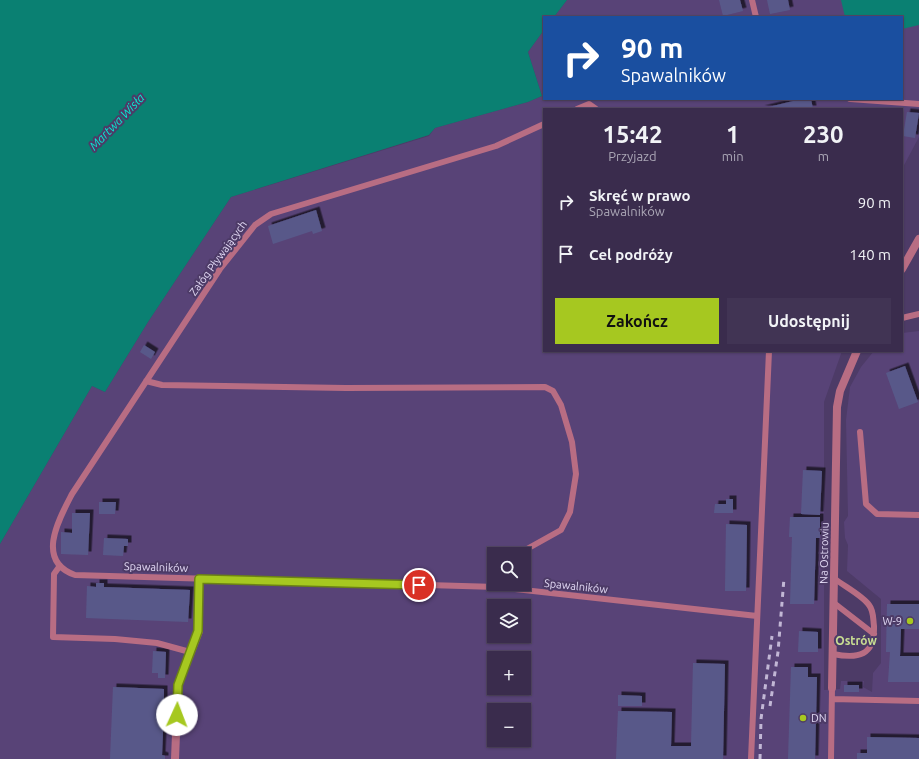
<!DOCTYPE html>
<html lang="pl">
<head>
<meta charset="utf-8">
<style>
  :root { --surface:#3a2c4d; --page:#413454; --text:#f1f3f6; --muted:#aba7b6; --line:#544865; --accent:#a6c820 }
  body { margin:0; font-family:Ubuntu,sans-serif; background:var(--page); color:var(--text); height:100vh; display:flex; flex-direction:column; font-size:15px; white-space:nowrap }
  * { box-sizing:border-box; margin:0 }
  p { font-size:13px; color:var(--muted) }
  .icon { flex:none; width:22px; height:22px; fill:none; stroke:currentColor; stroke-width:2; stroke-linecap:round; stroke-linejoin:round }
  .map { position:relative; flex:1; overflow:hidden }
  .panel { position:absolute; left:543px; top:108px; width:360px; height:244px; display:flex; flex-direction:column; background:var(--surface); border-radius:0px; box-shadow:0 1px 3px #0004,0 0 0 1px var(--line) }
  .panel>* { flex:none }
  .hud { position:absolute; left:543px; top:16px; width:360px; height:84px; border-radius:0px; box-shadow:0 1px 3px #0004,0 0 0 1px var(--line); background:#1a4fa0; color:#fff; overflow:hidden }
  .controls { position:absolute; left:487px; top:547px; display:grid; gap:8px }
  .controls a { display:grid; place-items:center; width:44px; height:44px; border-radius:0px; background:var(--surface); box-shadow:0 1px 3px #0004,0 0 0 1px var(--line); font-size:20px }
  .pin { position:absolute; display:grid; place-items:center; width:34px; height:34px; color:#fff; margin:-17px; border:2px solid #fff; border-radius:50%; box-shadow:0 1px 4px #0007 }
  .me { position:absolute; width:44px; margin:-22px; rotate:2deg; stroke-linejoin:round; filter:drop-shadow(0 0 3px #0008) }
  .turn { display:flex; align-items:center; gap:14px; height:84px; padding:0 12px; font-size:18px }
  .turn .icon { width:52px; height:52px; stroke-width:2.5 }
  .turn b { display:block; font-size:28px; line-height:34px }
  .eta { display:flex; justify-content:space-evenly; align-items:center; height:68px; text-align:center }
  .eta b { font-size:24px; font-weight:700; line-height:28px }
  .primary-button { display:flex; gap:8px; margin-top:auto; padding:8px 12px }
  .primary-button a { flex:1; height:46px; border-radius:0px; background:var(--accent); color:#111; font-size:16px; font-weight:700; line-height:46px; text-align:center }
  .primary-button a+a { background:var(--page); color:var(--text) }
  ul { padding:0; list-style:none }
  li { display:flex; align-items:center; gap:12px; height:52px; padding:0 12px }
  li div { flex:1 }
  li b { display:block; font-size:15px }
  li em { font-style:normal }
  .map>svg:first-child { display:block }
  .built { fill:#584377; fill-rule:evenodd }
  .water { fill:#0a8072 }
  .building { fill:#585989; filter:url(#shadow) }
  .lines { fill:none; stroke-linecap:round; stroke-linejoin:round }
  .service { stroke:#b86d83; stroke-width:6 }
  .minor { stroke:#b86d83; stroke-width:8 }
  .rail { stroke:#c2b7d5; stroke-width:3; stroke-dasharray:5 5; stroke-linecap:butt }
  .route-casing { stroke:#6c8215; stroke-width:10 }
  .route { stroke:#a6c820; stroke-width:7 }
  .poi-dot { fill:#a6c820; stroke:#4d3b67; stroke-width:1.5 }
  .labels { text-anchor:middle; stroke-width:4; stroke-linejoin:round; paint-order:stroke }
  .street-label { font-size:11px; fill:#e2d9f4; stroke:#4d3b67 }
  .poi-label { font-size:11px; fill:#e2d9f4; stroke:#4d3b67; text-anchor:end }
  .water-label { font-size:12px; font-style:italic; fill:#07ead1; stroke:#4d3b67 }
  .neighbourhood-label { font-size:12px; font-weight:bold; fill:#c8dd92; stroke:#4d3b67 }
</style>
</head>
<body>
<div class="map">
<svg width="919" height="759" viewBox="0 0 919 759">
  <defs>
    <filter id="shadow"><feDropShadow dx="3.5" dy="-3.5" stdDeviation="0" flood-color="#0009"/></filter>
  </defs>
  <rect width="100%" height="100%" fill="#4d3b67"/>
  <path class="built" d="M567 0H919V137L902 169V109H544V351H842L824 402V690L840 689 841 681H864L863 687 872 692 873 673 881 663V599L847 571 848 545 845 538 844 522 848 516 846 420 850 387 861 367 874 351H902V333L919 331V759H0V544L92 386 105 392 148 322 231 197 429 136 435 128 528 102 542 96 528 52 544 30V99H902V17H554ZM494 554H524V584H494ZM494 606H524V636H494ZM494 658H524V688H494ZM494 710H524V740H494Z"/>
  <path class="water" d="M0 0H567L554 17H544V30L528 52 542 96 528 102 435 128 429 135 231 197 148 322 105 392 92 386 0 544Z
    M841 0H919V25L902 29V17H845Z"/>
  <path class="building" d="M719 0H740L743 11 723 16Z
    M767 0H788L790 10 770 14Z
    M801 99H811L813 109H761Z
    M907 112 919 113 915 138 903 136Z
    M316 210 322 231 313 234 312 231 273 244 268 226Z
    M144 345 155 352 151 359 140 352Z
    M905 366 918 402 899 409 886 373Z
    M803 470 822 471 820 515 801 514Z
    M726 499H733V513H714L715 504H726Z
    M99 502H116L115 514H99Z
    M72 513H90L88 555 61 554V532L72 533Z
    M790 517H820V538H816L814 604H790L792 537H789Z
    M726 524 747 525 746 591H725Z
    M104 538 128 539V546H124L123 556 103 555Z
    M96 583H104V587L190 590 188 622 86 618 87 586 96 587Z
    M887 604H919V629H901L900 656H919V682H888L890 652H886Z
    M799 631 818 632V652H798Z
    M153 651 166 652 165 678H158V673H152Z
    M693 663 725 664 723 759H616L618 711 672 712 671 746H691Z
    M791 667H808V677H817L815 759H788Z
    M844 685H859V692H844Z
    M113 687 164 689V703H167L166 710H164L162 755 165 756V759H110Z
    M618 695 642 696V706H618Z
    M867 737 919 738V759H857V753H867Z"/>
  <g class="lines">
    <path class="service" d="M752 0 756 17
      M850 99 919 104
      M577 109 589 104 596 109
      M544 124 496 146 271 214 255 225 220 269 72 494C59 519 35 561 75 575L497 587 757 616
      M902 318 919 314
      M146 381 162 385 346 388 545 387 553 391 561 405 572 442 576 474 570 512 561 530 518 554
      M860 432 866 504 877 514 919 515
      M59 567 54 574 53 637 115 639 157 643 190 652
      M834 603 874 634
      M833 654C858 659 875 656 874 626 873 620 874 611 869 605 863 596 844 586 835 579
      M832 699 919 701
      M751 759 769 351
      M831 759 832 688"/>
    <path class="minor" d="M902 269 919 239
      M832 688 837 407 840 391 857 351
      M175 759 178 685 199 631V579"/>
    <path class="rail" d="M770 706 778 652 784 578
      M760 759 761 719 772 636"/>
  </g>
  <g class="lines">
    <g class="route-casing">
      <path id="route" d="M177 715 178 685 198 631 199 579 419 585"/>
    </g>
    <use href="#route" class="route"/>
  </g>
  <g class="poi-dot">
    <circle cx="910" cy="621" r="4"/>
    <circle cx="803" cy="718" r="4"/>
  </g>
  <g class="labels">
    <g class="street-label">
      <text transform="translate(218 258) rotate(-54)" y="4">Załóg Pływających</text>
      <text transform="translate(824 553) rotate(-89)" y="4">Na Ostrowiu</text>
      <text transform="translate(156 567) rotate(2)" y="4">Spawalników</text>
      <text transform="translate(576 586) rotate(6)" y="4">Spawalników</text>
    </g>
    <g class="poi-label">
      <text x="902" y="625">W-9</text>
      <text x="811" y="722" text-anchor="start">DN</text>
    </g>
    <g class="water-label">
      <text transform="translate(117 122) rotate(-46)" y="4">Martwa Wisła</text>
    </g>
    <g class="neighbourhood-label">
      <text x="856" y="645">Ostrów</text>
    </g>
  </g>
</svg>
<div class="controls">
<a><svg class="icon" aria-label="search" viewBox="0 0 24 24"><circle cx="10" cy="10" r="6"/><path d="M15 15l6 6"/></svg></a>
<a><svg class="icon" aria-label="layers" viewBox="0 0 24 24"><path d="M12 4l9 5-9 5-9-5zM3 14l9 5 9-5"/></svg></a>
<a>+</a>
<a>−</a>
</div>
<div class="pin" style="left:419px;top:585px;background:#d93025"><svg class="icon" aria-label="arrive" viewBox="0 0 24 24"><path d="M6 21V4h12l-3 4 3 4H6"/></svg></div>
<svg class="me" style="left:177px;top:715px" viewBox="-20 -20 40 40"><circle r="19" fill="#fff"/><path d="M0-13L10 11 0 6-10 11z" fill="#a6c820"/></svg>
<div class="hud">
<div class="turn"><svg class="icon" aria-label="right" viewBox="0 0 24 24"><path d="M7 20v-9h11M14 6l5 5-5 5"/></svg><div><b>90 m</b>Spawalników</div></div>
</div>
<section class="panel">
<div class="eta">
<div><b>15:42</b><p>Przyjazd</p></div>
<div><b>1</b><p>min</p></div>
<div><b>230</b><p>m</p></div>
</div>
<ul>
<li><svg class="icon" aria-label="right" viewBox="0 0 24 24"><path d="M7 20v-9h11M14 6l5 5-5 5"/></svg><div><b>Skręć w prawo</b><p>Spawalników</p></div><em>90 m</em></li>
<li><svg class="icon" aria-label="arrive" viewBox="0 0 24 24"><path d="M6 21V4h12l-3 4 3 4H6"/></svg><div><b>Cel podróży</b></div><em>140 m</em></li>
</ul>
<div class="primary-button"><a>Zakończ</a><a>Udostępnij</a></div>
</section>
</div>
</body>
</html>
